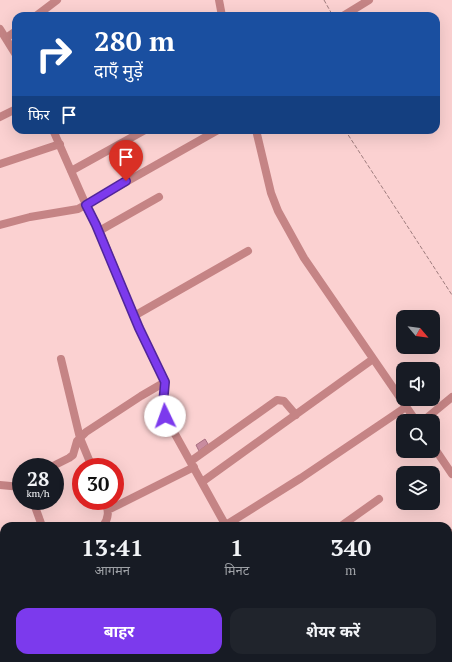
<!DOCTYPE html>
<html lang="hi">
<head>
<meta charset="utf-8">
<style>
  :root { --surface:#171b24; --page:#20242c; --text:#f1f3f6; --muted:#9ea1a6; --accent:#7c3aed }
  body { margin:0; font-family:"PT Serif","Noto Sans Devanagari",serif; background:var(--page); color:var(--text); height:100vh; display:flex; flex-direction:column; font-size:15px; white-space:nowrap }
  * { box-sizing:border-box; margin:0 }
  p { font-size:13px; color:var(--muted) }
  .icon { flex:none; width:22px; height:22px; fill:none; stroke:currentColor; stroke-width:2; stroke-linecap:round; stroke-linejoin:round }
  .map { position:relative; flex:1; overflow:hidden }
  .drawer { position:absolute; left:0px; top:522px; width:452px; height:140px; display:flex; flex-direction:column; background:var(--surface); border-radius:12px 12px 0 0; box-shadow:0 4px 16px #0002 }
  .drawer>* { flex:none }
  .guide { position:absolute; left:12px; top:12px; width:428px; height:122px; border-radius:12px; box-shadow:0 4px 16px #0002; background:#1a4fa0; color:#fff; overflow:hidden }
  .needle { width:26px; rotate:119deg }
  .tools { position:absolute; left:396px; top:310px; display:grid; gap:8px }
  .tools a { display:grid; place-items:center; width:44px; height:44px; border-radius:8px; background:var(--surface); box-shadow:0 4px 16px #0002; font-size:20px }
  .speed { position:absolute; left:12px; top:458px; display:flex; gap:8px; font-size:20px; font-weight:700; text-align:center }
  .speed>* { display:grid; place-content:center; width:52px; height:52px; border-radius:50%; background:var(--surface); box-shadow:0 4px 16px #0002; line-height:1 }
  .speed small { font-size:10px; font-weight:400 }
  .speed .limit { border:6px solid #d22; background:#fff; color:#111 }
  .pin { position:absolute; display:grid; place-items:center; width:34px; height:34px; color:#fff; margin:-41px -17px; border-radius:50% 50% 50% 0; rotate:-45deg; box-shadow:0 0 4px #0007 }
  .pin .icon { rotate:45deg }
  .me { position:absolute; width:44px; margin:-22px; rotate:357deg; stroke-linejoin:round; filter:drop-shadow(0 0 3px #0008) }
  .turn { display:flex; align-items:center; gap:14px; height:84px; padding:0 16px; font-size:18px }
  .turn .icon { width:52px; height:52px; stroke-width:2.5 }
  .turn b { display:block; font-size:28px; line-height:34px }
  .then { display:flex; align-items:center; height:38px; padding:0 16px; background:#0003; gap:8px; font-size:15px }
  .eta { display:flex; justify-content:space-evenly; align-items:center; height:68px; text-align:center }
  .eta b { font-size:24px; font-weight:700; line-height:28px }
  .action { display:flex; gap:8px; margin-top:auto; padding:8px 16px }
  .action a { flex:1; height:46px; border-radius:12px; background:var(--accent); color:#fff; font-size:16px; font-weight:700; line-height:46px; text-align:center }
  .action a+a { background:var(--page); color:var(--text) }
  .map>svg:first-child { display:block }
  .building { fill:#c98ca0; stroke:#a86e81 }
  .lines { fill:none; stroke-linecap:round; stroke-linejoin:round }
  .path { stroke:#9e7c7d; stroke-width:1; stroke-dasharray:4 2; stroke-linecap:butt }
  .minor { stroke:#c58485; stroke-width:8 }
  .route-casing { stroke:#51269a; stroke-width:10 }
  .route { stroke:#7c3aed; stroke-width:7 }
</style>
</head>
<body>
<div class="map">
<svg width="452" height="662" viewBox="0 0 452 662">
  <rect width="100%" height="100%" fill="#fbd1d1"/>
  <path class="building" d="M205 439 208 444 199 451 196 445Z"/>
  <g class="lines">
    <path class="path" d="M324 0 333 16
      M345 130 452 295"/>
    <path class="minor" d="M219 0 222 16
      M36 16 57 0
      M343 16 369 0
      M0 29 16 55
      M6 38 16 31
      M0 117 16 109
      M53 130 86 205 97 225 139 328 165 382 163 403 165 416 226 526
      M256 130 271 193 278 211 304 258 416 421
      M0 164 60 144
      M71 171 145 130
      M0 225 30 217 78 209 218 130
      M99 231 159 197
      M134 316 248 251
      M61 359 80 438 92 467
      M423 421 452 397
      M433 446 452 474
      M191 461 277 400 284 401 296 415
      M51 467 69 458 73 455 77 441 86 432 141 396 165 382
      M202 482 373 359
      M0 485 21 487
      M33 501 42 526
      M108 510 194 467
      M226 525 301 478 406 407
      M103 526C109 518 109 511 105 501
      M341 526 379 499
      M448 535 452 533
      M59 658 60 662
      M274 662 277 658"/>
  </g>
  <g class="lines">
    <g class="route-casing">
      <path id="route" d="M126 181 86 205 96 225 139 328 165 382 163 404 165 416"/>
    </g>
    <use href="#route" class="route"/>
  </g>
</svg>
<div class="tools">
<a><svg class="needle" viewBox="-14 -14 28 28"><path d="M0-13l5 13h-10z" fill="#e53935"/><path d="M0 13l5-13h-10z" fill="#9ea1a6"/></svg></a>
<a><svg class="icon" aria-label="sound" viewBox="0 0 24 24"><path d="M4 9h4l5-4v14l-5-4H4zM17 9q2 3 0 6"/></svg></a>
<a><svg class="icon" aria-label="search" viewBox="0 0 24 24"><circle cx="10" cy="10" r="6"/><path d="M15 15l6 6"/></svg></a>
<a><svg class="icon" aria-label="layers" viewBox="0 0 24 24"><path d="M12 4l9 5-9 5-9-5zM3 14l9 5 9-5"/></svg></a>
</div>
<div class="speed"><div>28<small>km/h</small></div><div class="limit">30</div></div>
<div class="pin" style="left:126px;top:181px;background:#d93025"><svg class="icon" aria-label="arrive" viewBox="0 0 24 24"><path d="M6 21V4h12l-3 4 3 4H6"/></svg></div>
<svg class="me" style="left:165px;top:416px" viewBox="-20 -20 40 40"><circle r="19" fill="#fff"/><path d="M0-13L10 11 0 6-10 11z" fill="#7c3aed"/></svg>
<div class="guide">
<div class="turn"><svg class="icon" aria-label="right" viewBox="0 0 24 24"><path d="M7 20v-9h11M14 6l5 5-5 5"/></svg><div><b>280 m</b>दाएँ मुड़ें</div></div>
<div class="then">फिर<svg class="icon" aria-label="arrive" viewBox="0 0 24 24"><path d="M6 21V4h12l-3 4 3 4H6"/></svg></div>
</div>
<section class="drawer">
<div class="eta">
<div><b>13:41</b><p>आगमन</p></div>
<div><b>1</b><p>मिनट</p></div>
<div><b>340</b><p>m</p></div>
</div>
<div class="action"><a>बाहर</a><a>शेयर करें</a></div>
</section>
</div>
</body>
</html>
